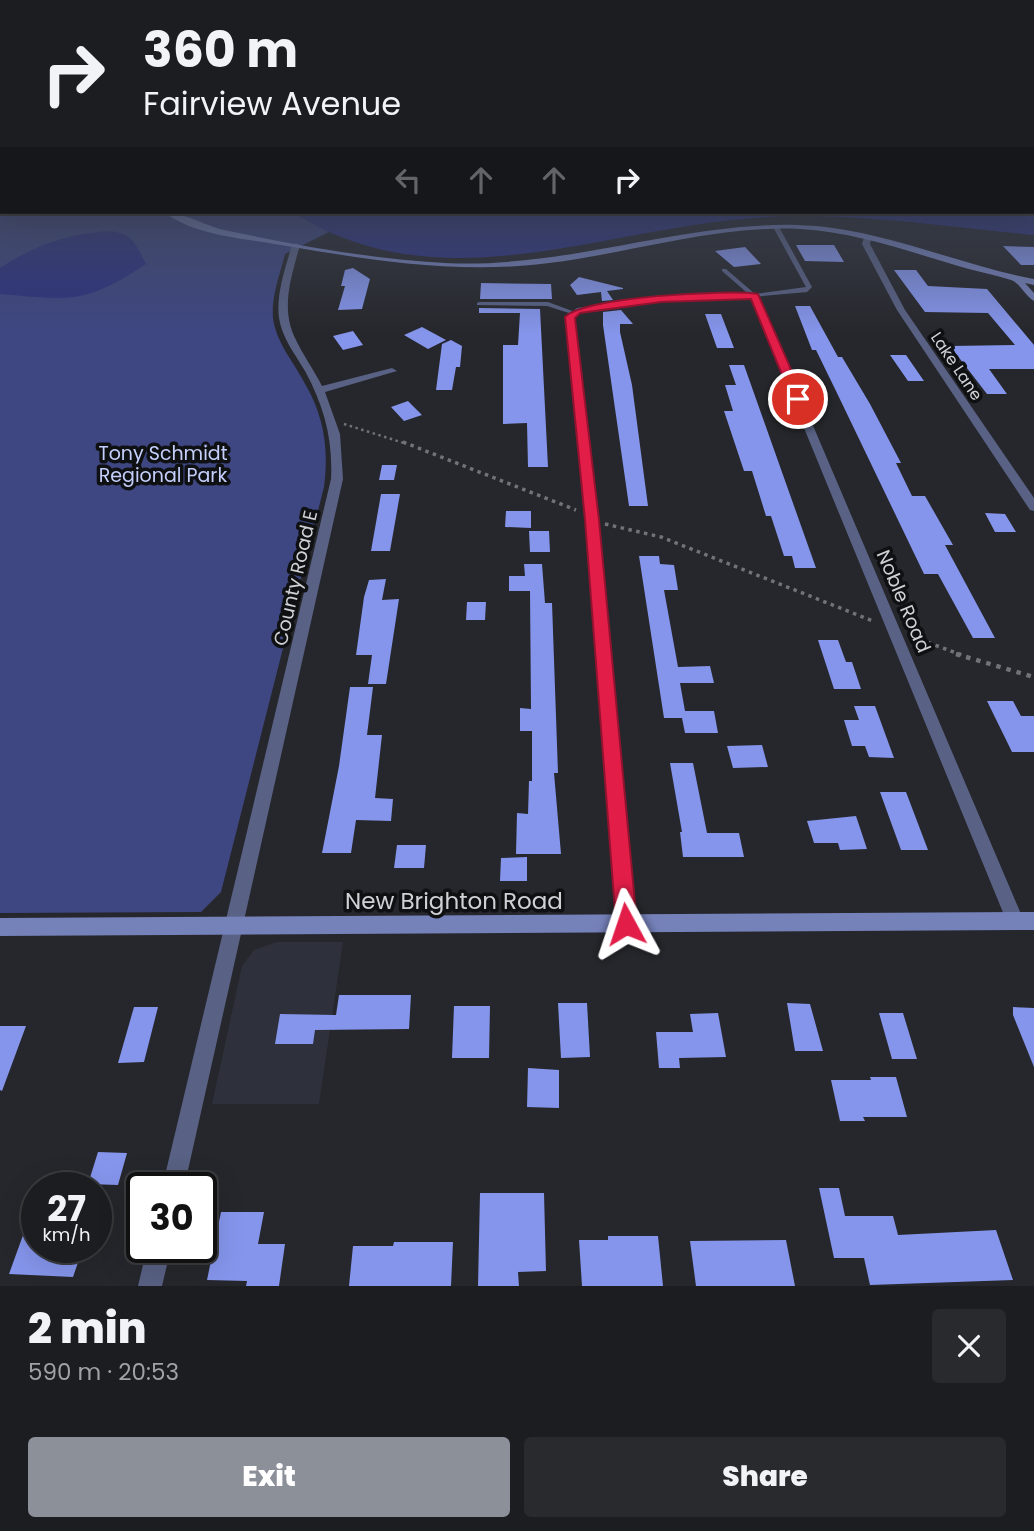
<!DOCTYPE html>
<html lang="en">
<head>
<meta charset="utf-8">
<style>
  :root { --surface:#1c1d21; --page:#292a2e; --text:#f1f3f6; --muted:#a0a2a5; --line:#3a3b3f; --accent:#8c9099 }
  body { margin:0; font-family:Poppins,sans-serif; background:var(--page); color:var(--text); height:100vh; display:flex; flex-direction:column; font-size:26px; white-space:nowrap }
  * { box-sizing:border-box; margin:0 }
  p { font-size:23px; color:var(--muted) }
  .icon { flex:none; width:38px; height:38px; fill:none; stroke:currentColor; stroke-width:2; stroke-linecap:round; stroke-linejoin:round }
  .map { position:relative; height:1286px; overflow:hidden }
  .panel { display:flex; flex-direction:column; background:var(--surface); flex:1 }
  .panel>* { flex:none }
  .guide { position:absolute; left:0px; top:0px; width:1034px; height:214px; box-shadow:0 7px 28px #0002,0 0 0 2px var(--line); background:#1c1d21; color:var(--text); overflow:hidden }
  .speed { position:absolute; left:21px; top:1172px; display:flex; gap:14px; font-size:35px; font-weight:700; text-align:center }
  .speed>* { display:grid; place-content:center; width:91px; height:91px; border-radius:50%; background:var(--surface); box-shadow:0 7px 28px #0002,0 0 0 2px var(--line); line-height:1 }
  .speed small { font-size:18px; font-weight:400 }
  .speed .limit { border:4px solid #111; border-radius:10px; background:#fff; color:#111 }
  .pin { position:absolute; display:grid; place-items:center; width:60px; height:60px; color:#fff; margin:-30px; border:4px solid #fff; border-radius:50%; box-shadow:0 2px 7px #0007 }
  .me { position:absolute; width:77px; margin:-38px; rotate:355deg; stroke-linejoin:round; filter:drop-shadow(0 0 5px #0008) }
  .turn { display:flex; align-items:center; gap:24px; height:147px; padding:0 28px; font-size:32px }
  .turn .icon { width:91px; height:91px; stroke-width:2.5 }
  .turn b { display:block; font-size:49px; line-height:60px }
  .lanes { display:flex; align-items:center; height:66px; padding:0 28px; background:#0003; justify-content:center; gap:35px; direction:ltr }
  .lanes .off { opacity:.35 }
  .round { display:grid; place-items:center; flex:none; width:74px; height:74px; border-radius:7px; background:var(--page) }
  .summary { display:flex; align-items:center; justify-content:space-between; height:119px; padding:0 28px }
  h1 { font-size:42px; font-weight:800; line-height:52px }
  .cta { display:flex; gap:14px; margin-top:auto; padding:14px 28px }
  .cta a { flex:1; height:80px; border-radius:7px; background:var(--accent); color:#fff; font-size:28px; font-weight:800; line-height:80px; text-align:center }
  .cta a+a { background:var(--page); color:var(--text) }
  .map>svg:first-child { display:block }
  .built { fill:#2e313b }
  .green { fill:#3e4782 }
  .water { fill:#2e3481 }
  .building { fill:#8595eb }
  .lines { fill:none; stroke-linecap:round; stroke-linejoin:round }
  .path-far2 { stroke:#727378; stroke-width:2.5; stroke-dasharray:2.5 3.5; stroke-linecap:butt }
  .path-far1 { stroke:#727378; stroke-width:3.5; stroke-dasharray:3.5 4.5; stroke-linecap:butt }
  .path { stroke:#727378; stroke-width:4.5; stroke-dasharray:4.5 6; stroke-linecap:butt }
  .lane { fill:#596184; fill-rule:evenodd }
  .street { fill:#596184; fill-rule:evenodd }
  .secondary { fill:#7581b9; fill-rule:evenodd }
  .route { fill:#e11d48; stroke:#92132f; stroke-width:2 }
  .labels { text-anchor:middle; stroke-width:7; stroke-linejoin:round; paint-order:stroke }
  .far-street-label { font-size:16px; fill:#d0d1d5; stroke:#0f1012 }
  .park-label { font-size:19px; fill:#c4cffb; stroke:#0f1012 }
  .street-label { font-size:19px; fill:#d0d1d5; stroke:#0f1012 }
  .near-street-label { font-size:23px; fill:#d0d1d5; stroke:#0f1012 }
</style>
</head>
<body>
<div class="map">
<svg width="1034" height="1286" viewBox="0 0 1034 1286">
  <rect width="100%" height="100%" fill="#26272c"/>
  <path class="built" d="M277 942H343L319 1104H212L242 966 254 950Z"/>
  <path class="green" d="M0 154 2 212H292L329 232 285 254C280 274 271 297 273 318 276 342 293 361 304 382 324 415 329 449 324 487L221 892 201 912 0 913Z"/>
  <path class="water" d="M1033 154 1034 235C934 226 833 208 732 220 583 236 432 301 292 212H1032Z
    M110 231C134 234 135 244 146 264 84 305 71 300 0 294V268C33 246 70 233 110 231Z"/>
  <path class="building" d="M796 245H834L844 262 805 261Z
    M1003 246 1034 247V265H1021Z
    M745 247 761 264 734 267 715 251Z
    M353 268 370 279 362 309 338 310 345 286H341L345 270Z
    M894 270H916L928 286 987 289 1034 345V369H989L1007 394H987L950 346 1015 345 988 313 925 312Z
    M579 277 623 288V289L607 291 613 300 602 301 601 292 577 295 570 285Z
    M481 283 551 284 552 299H480Z
    M795 306H810L838 357H842L870 404 901 463H896L912 496H925L953 545H945L995 638H973L938 574H924L836 391 816 350H812Z
    M479 308 540 309 548 467H528L527 423 503 424V345H518L520 313H479Z
    M621 310 633 324H620V332L632 385 648 506H629L603 325V312Z
    M705 314H721L734 348H717Z
    M422 327 446 340 428 349 404 335Z
    M353 331 363 345 343 350 333 336Z
    M451 340 462 346 460 367H456L452 390H436L442 344Z
    M890 355H906L924 381H908Z
    M729 365H744L816 568H795L792 556H784L771 516H766L752 471H744L724 411H733L725 385H736Z
    M408 401 422 415 404 421 391 407Z
    M382 465H397L394 480H379Z
    M381 494H400L390 551H371Z
    M506 511H531V528L505 527Z
    M985 513 1005 514 1016 532H995Z
    M529 531H549L550 552H530Z
    M639 556H659L660 564 674 565 678 590H664L678 667 710 666 714 683H680L685 711H714L718 733H685L682 718H664Z
    M524 564H542L545 603H552L558 773H554L561 854H516L517 813 528 814 529 781H532V731H520V708L531 709 530 591H509V576H525Z
    M386 579 382 600 399 599 386 684H368L372 655H356L364 597 369 580Z
    M467 602H486L485 620H466Z
    M818 640H838L846 662H852L861 689H834Z
    M350 687H373L367 735H382L375 798 393 799 391 821 356 820 351 853H322L339 766Z
    M987 701H1013L1021 716H1034V752H1012Z
    M854 706H875L894 758 869 757 865 746H852L844 720H859Z
    M762 745 768 767 733 768 727 746Z
    M670 763H693L707 833H739L744 857H683L680 832H682Z
    M880 792H906L928 850H901Z
    M856 816 867 849 840 850 838 843H814L807 821Z
    M397 845H426L424 868H394Z
    M527 857V881H500L501 858Z
    M339 995H411L409 1029 315 1030 313 1044H275L280 1014 336 1015Z
    M558 1003H587L590 1057 561 1058Z
    M787 1003 810 1004 823 1051H795Z
    M454 1006H490L489 1058H452Z
    M134 1007H158L144 1062 118 1063Z
    M1013 1007 1034 1008V1067L1013 1015Z
    M718 1013 726 1057 679 1058 680 1068H659L656 1032H693L690 1014Z
    M879 1013H903L917 1059H892Z
    M0 1026H26L2 1091 0 1090Z
    M528 1068 559 1070V1108L527 1107Z
    M870 1077H896L907 1117H863L865 1121H840L831 1080H871Z
    M98 1152 127 1153 118 1185 88 1184Z
    M819 1188H839L845 1216H893L898 1235 996 1230 1013 1280 870 1285 864 1258H834Z
    M480 1193H544L546 1271 518 1272 519 1286H478Z
    M35 1202 37 1248H83L73 1277 9 1274Z
    M221 1212H264L258 1244H285L279 1286H246L247 1281 207 1280Z
    M608 1236H658L663 1286H582L579 1240H608Z
    M786 1240 795 1286H696L690 1241Z
    M394 1242H453L451 1286H349L353 1246H393Z"/>
  <g class="lines">
    <path class="path-far2" d="M344 424 407 444"/>
    <path class="path-far1" d="M403 442 576 510
      M605 524 661 537 873 621
      M913 637 962 655"/>
    <path class="path" d="M956 654 1034 677"/>
    <path class="lane" d="M776 225 779 227 812 287 807 292 752 297 722 271V269H726L755 294 806 287 773 227Z
      M479 302H548L575 312 572 314 547 306 477 305V303Z"/>
    <path class="street" d="M865 234 872 236 870 244 905 310 1034 498V511L1030 510 897 310 862 244Z
      M296 243 300 245C292 275 280 307 295 338 303 355 314 370 322 386L392 368 397 371 325 392 340 434 343 479 184 1188H162L331 479C333 439 324 406 305 371 295 354 282 338 279 318 276 294 285 269 292 245Z
      M757 294 1024 921 1021 927 1015 930 1009 927 751 299 661 301 580 313 575 318 598 520 636 924 633 930 627 933 621 930 618 924 586 520 566 317 577 308 661 295Z
      M147 1248H171L162 1286H138Z"/>
    <path class="secondary" d="M164 212C179 211 207 226 224 230 296 245 371 259 445 263 566 269 679 222 797 225 878 227 955 264 1034 279V285L1025 283 1034 293V301C1025 296 1020 283 1011 280 993 274 973 271 955 265 904 250 854 232 800 229 716 225 632 253 549 263 457 275 370 260 281 245 243 238 195 236 164 212Z
      M1034 912V930L0 936V918Z"/>
  </g>
  <linearGradient id="sky" x2="0" y2="1"><stop stop-color="#151518"/><stop offset="0.46" stop-color="#414756"/><stop offset="1" stop-color="#414756" stop-opacity="0"/></linearGradient>
  <rect width="1034" height="334" fill="url(#sky)"/>
  <path class="route" d="M758 294 804 399 802 401 792 399 751 299 661 302 580 313 575 318 599 520 637 924 634 932 626 935 619 932 616 924 585 520 565 317C583 297 727 289 758 294Z"/>
  <g class="labels">
    <g class="far-street-label">
      <text transform="translate(957 366) rotate(56)" y="6">Lake Lane</text>
    </g>
    <g class="park-label">
      <text x="163" y="460">Tony Schmidt<tspan x="163" dy="22">Regional Park</tspan></text>
    </g>
    <g class="street-label">
      <text transform="translate(295 578) rotate(-77)" y="7">County Road E</text>
      <text transform="translate(904 601) rotate(67)" y="7">Noble Road</text>
    </g>
    <g class="near-street-label">
      <text x="454" y="909">New Brighton Road</text>
    </g>
  </g>
</svg>
<div class="speed"><div>27<small>km/h</small></div><div class="limit">30</div></div>
<div class="pin" style="left:798px;top:399px;background:#d93025"><svg class="icon" aria-label="arrive" viewBox="0 0 24 24"><path d="M6 21V4h12l-3 4 3 4H6"/></svg></div>
<svg class="me" style="left:626px;top:924px" viewBox="-20 -20 40 40"><path d="M0-17L14 15 0 8-14 15z" fill="#e11d48" stroke="#fff" stroke-width="4"/></svg>
<div class="guide">
<div class="turn"><svg class="icon" aria-label="right" viewBox="0 0 24 24"><path d="M7 20v-9h11M14 6l5 5-5 5"/></svg><div><b>360 m</b>Fairview Avenue</div></div>
<div class="lanes"><svg class="icon off" aria-label="left" viewBox="0 0 24 24"><path d="M17 20v-9H6M10 6l-5 5 5 5"/></svg><svg class="icon off" aria-label="ahead" viewBox="0 0 24 24"><path d="M12 20V5M6 11l6-6 6 6"/></svg><svg class="icon off" aria-label="ahead" viewBox="0 0 24 24"><path d="M12 20V5M6 11l6-6 6 6"/></svg><svg class="icon" aria-label="right" viewBox="0 0 24 24"><path d="M7 20v-9h11M14 6l5 5-5 5"/></svg></div>
</div>
</div>
<section class="panel">
<div class="summary"><div><h1>2 min</h1><p>590 m · 20:53</p></div><a class="round"><svg class="icon" aria-label="close" viewBox="0 0 24 24"><path d="M6 6l12 12M18 6L6 18"/></svg></a></div>
<div class="cta"><a>Exit</a><a>Share</a></div>
</section>
</body>
</html>
